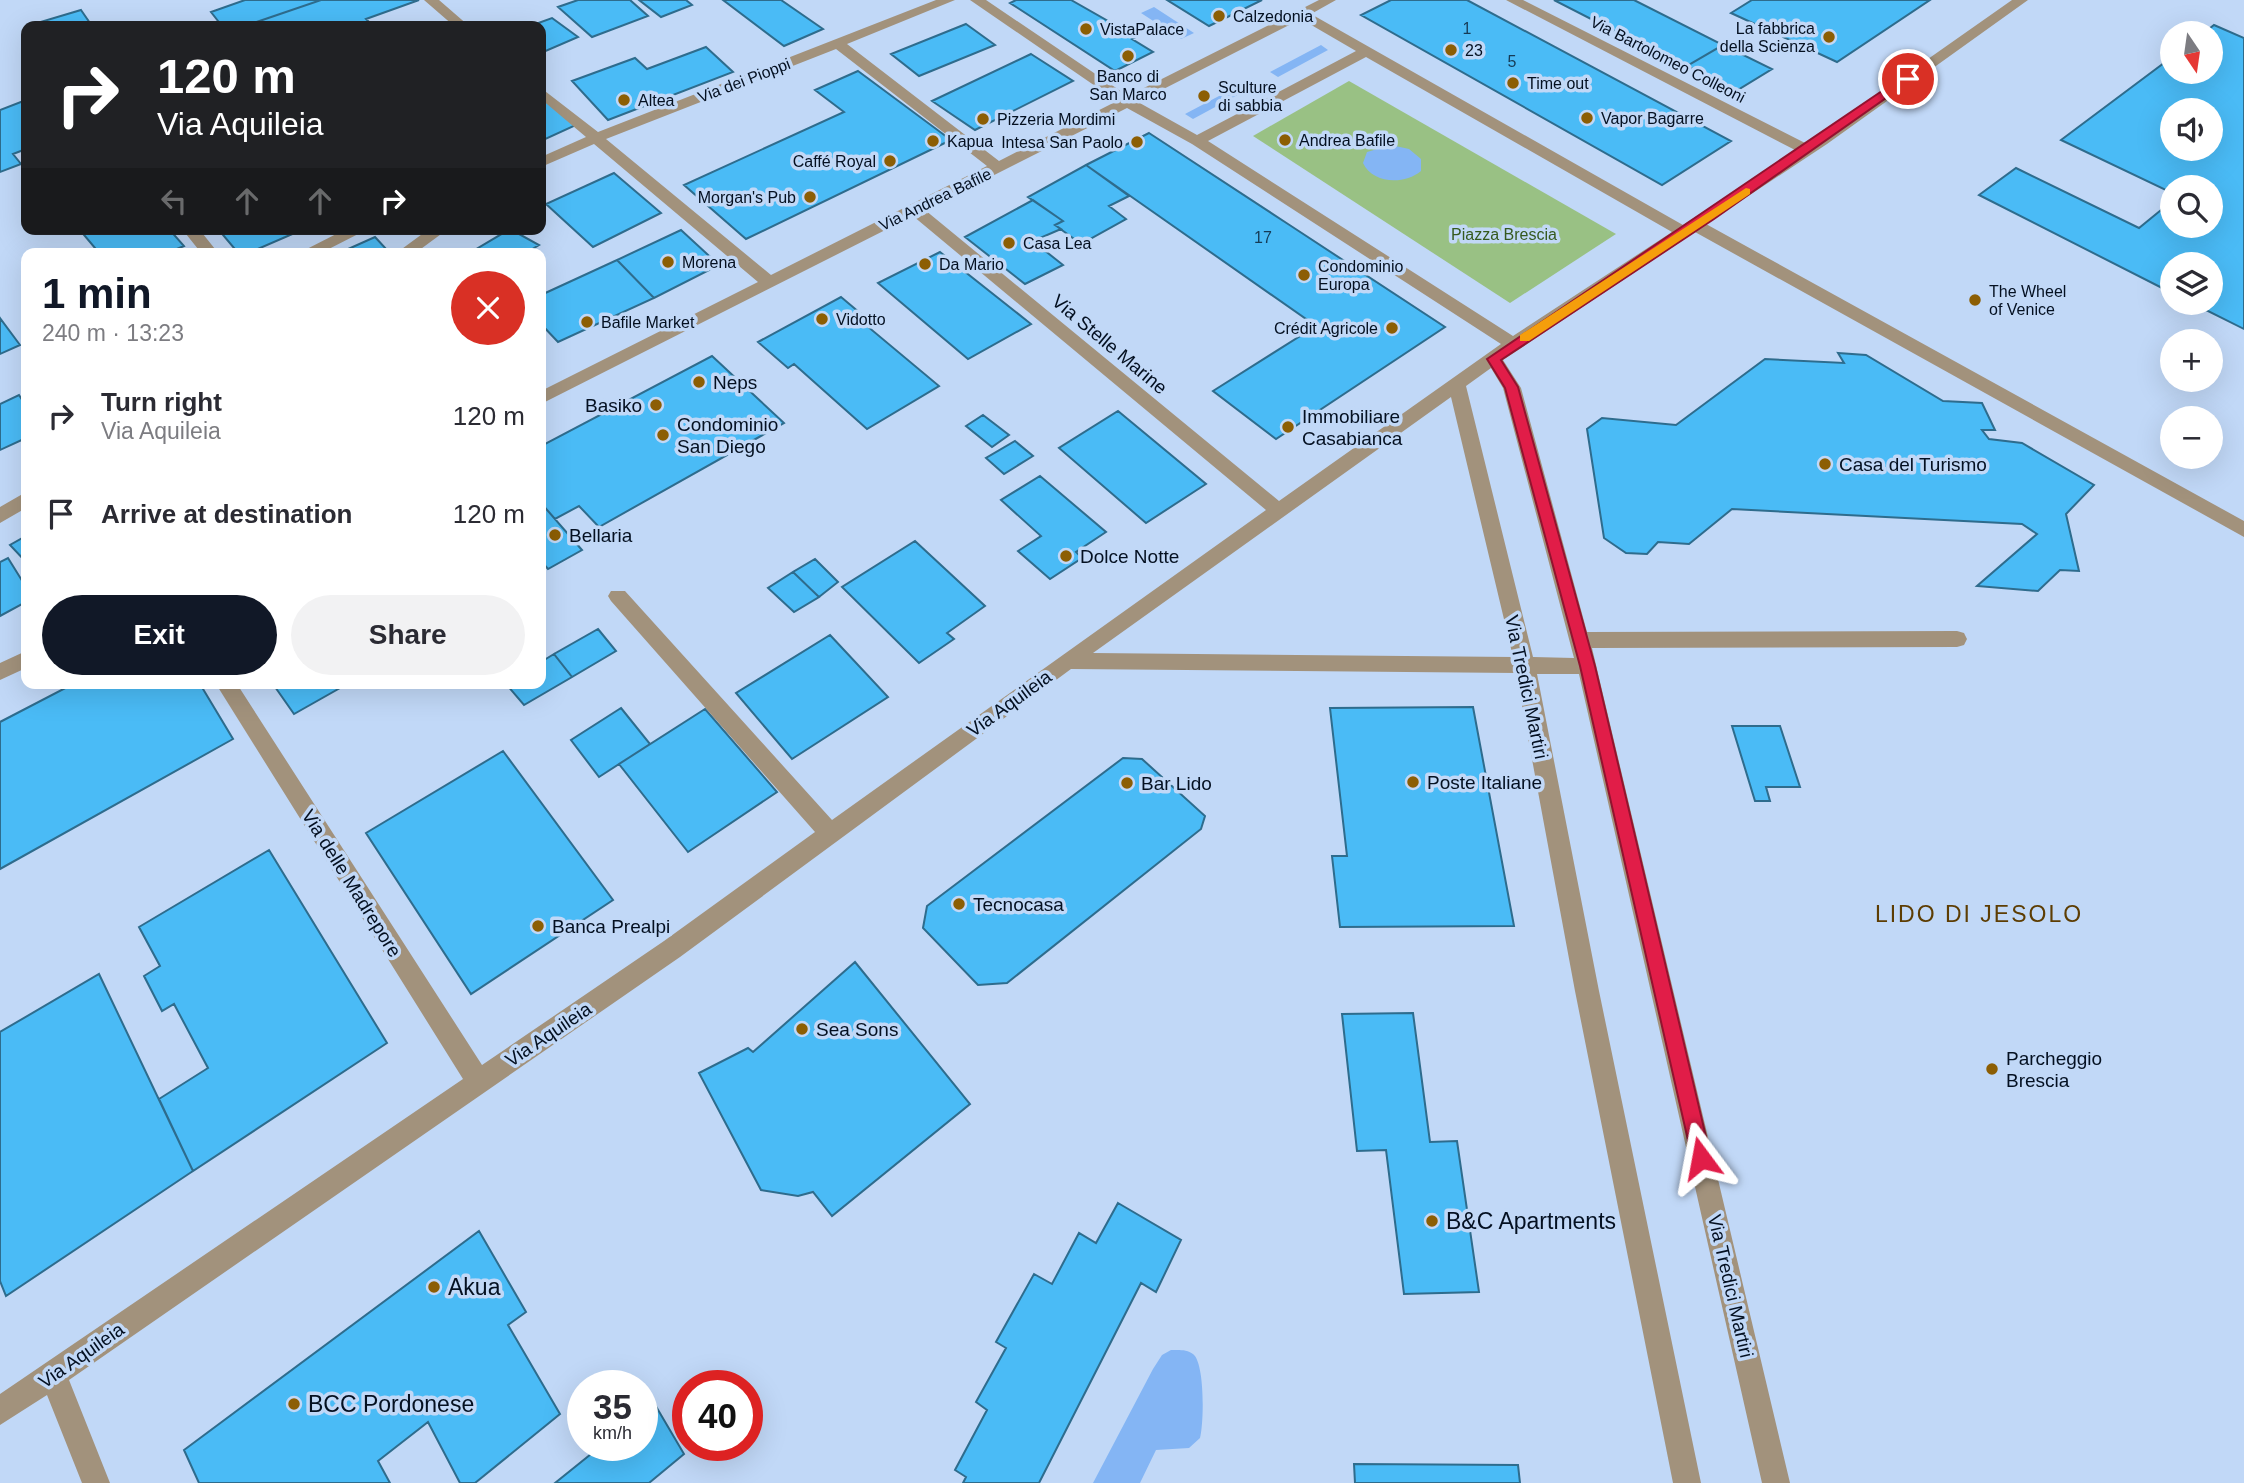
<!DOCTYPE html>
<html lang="en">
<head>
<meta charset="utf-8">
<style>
  :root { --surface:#fff; --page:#f2f2f3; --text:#2b2b33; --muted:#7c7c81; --accent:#111827 }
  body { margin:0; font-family:Helvetica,sans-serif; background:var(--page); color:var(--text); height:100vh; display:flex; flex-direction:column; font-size:26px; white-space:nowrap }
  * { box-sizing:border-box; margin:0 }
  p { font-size:23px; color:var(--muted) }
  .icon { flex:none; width:38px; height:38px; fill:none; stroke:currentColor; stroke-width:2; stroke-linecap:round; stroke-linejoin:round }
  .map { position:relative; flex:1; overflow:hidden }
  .sheet { position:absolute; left:21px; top:248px; width:525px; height:441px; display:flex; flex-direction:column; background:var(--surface); border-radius:14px; box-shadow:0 7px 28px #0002 }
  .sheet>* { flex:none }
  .banner { position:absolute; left:21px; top:21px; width:525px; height:214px; border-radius:14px; box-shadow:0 7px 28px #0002; background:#202124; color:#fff; overflow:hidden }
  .needle { width:46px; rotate:167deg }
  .fabs { position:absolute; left:2160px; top:21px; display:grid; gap:14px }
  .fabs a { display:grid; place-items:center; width:63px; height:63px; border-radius:50%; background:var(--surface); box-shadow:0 7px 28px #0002; font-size:35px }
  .speed { position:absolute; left:567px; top:1370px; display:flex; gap:14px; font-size:35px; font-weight:700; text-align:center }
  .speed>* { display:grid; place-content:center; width:91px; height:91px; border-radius:50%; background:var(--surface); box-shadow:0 7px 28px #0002; line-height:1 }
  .speed small { font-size:18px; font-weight:400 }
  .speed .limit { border:10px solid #d22; background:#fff; color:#111 }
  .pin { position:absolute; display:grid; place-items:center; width:60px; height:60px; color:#fff; margin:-30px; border:4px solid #fff; border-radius:50%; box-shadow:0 2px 7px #0007 }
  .me { position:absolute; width:77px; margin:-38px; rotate:347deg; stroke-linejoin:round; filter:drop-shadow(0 0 5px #0008) }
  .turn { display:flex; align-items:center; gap:24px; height:147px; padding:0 21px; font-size:32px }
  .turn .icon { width:91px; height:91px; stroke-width:2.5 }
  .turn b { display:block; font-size:49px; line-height:60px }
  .lanes { display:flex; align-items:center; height:66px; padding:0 21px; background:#0003; justify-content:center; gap:35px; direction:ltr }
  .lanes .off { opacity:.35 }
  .round { display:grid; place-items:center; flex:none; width:74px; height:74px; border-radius:37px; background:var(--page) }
  .overview { display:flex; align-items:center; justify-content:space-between; height:119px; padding:0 21px }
  h1 { font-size:42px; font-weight:600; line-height:52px; color:var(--accent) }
  .primary-button { display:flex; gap:14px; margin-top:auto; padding:14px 21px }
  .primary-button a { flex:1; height:80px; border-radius:42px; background:var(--accent); color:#fff; font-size:28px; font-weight:600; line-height:80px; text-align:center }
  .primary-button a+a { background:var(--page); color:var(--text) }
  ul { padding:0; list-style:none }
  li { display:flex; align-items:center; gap:21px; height:98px; padding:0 21px }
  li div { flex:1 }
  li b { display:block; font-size:26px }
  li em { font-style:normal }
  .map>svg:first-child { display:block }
  .green { fill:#99c184 }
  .water { fill:#84b5f4 }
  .building { fill:#4abbf6; stroke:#2e6c8d; stroke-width:2; fill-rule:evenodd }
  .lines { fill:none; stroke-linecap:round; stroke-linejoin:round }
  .minor { fill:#a2927c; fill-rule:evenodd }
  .route { fill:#e11d48; stroke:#92132f; stroke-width:2 }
  .slow { fill:#f59e0b }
  .poi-dot { fill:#8c5e04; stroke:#c1d8f7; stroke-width:2.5 }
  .labels { text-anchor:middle; stroke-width:7; stroke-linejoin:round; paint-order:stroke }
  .far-poi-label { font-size:16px; fill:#041021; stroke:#c1d8f7; text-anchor:start }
  .number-label { font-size:16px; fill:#163b56 }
  .far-street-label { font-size:16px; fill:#041021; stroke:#c1d8f7 }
  .far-park-label { font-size:16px; fill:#35591e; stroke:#c1d8f7 }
  .street-label { font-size:19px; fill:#041021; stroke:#c1d8f7 }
  .poi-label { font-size:19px; fill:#041021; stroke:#c1d8f7; text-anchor:start }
  .quarter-label { font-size:23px; letter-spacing:2px; fill:#5d3d03; stroke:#c1d8f7 }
  .near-poi-label { font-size:23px; fill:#041021; stroke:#c1d8f7; text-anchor:start }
</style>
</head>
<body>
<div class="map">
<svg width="2244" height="1483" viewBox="0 0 2244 1483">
  <rect width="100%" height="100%" fill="#c1d8f7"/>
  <path class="green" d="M1349 81 1616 234 1510 303 1253 136Z"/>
  <path class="water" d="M1154 7 1194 33 1181 39 1141 13Z
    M1321 45 1328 50 1278 77 1270 72Z
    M1236 87 1243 92 1193 119 1185 114Z
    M1391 145 1409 149 1421 159V171C1404 185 1373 184 1363 163L1367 152Z
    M1171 1350C1178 1350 1187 1349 1193 1354 1205 1363 1204 1423 1200 1438L1189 1448 1156 1450 1140 1483H1093L1153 1369 1162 1355Z"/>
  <path class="building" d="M245 0H321L245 26H222L211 12Z
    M321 0H419L366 19 373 26H245Z
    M578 0H630L648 16 592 37 558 7Z
    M639 0H686L692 5 661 17Z
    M723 0H781L823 29 784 46Z
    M1016 0H1071L1136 37 1132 39 1153 52 1115 71 1010 3Z
    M1167 0H1262L1209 26Z
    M1391 0H1467L1731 141 1662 185 1361 15Z
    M1554 0H1634L1723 45 1685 67Z
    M1752 0H1930L1837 62 1731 13Z
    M81 10 92 26H39L37 23Z
    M552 18 578 37 541 53V26H530Z
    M966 24 995 45 919 76 891 54Z
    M2214 25 2244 38V329L2192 303H2210V264H2172V293L1979 195 2016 168 2139 228 2172 201V226H2210V187H2172V193L2061 140 2172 57V72H2210V33H2204ZM2172 110H2210V149H2172Z
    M1723 45 1772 69 1736 91 1687 66Z
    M706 47 733 72 608 120 572 81 635 58 647 69Z
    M1031 54 1073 81 975 130 932 101Z
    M858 71 951 140 746 239 684 185 844 112 815 90Z
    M541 94 574 123 576 125 541 141Z
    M26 100V149L13 154 21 164 0 172V110Z
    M1149 133 1288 224 1445 327 1276 439 1213 391 1316 326 1086 165Z
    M1086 165 1129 196 1109 206 1126 219 1081 244 1055 225 1063 221 1028 197Z
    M614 173 661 213 593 247 546 204Z
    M1033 200 1063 221 1055 225 1061 229 1040 238 1051 247 1044 250 1063 265 1025 284 965 237Z
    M79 229H169L184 246 165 254H100Z
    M218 229H295L297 232 246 254H239Z
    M510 229 539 245 524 254H468Z
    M681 230 719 265 654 298 617 260Z
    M375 237 388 251 380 254H337Z
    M940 252 1031 324 968 359 878 283Z
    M617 260 654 298 558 342 541 324V295Z
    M841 297 872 323 867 326 939 386 867 429 794 364 788 368 758 342Z
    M0 318 20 345 0 354Z
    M1838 353 1866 355 1943 401 1982 403 1995 430H1982L1989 439 2022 443 2094 485 2066 514 2079 571 2060 570 2038 591 1977 586 2037 534 2022 524 1732 509 1689 544 1658 542 1647 554 1626 553 1604 538 1587 429 1602 418 1676 425 1765 359 1844 363Z
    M712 356 784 423 599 527 579 506 555 519 541 503V446Z
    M19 395 26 406V438L0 450V404Z
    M1118 411 1206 484 1146 523 1059 448Z
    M983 415 1009 435 992 447 966 426Z
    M1015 441 1033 456 1004 474 986 458Z
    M1040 476 1106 532 1076 552 1082 558 1050 579 1018 551 1041 536 1001 500Z
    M541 503 582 550 548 569 541 561Z
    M26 536V562L10 545Z
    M915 541 985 606 947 633 954 639 919 663 842 587Z
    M8 558 26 587V602L0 616V562Z
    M815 559 838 582 819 597 793 572Z
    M793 572 819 597 794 612 768 588Z
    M598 629 616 651 572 677 554 654Z
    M830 635 888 697 792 759 736 693Z
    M554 654 572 677 524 705 506 684H541V662Z
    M73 684H200L233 739 0 869V722Z
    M273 684H347L294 714Z
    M1473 707 1514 926 1340 927 1332 856H1347L1330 708Z
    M621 708 650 744 599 777 571 740Z
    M705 709 777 792 688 852 619 764Z
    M1732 726H1780L1800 787H1766L1770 801H1755Z
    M503 751 613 900 471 994 366 833Z
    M1123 758 1142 759 1205 816 1201 829 1007 983 978 985 923 928 927 906Z
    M269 850 387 1043 193 1171 159 1099 208 1068 174 1004 162 1011 144 976 160 966 139 927Z
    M855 962 970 1104 832 1216 813 1192 798 1196 761 1190 699 1073 748 1048 753 1052Z
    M99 974 193 1171 6 1296 0 1281V1032Z
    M1413 1013 1430 1142 1457 1141 1479 1292 1404 1294 1386 1150 1357 1151 1342 1014Z
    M1118 1203 1181 1240 1156 1292 1141 1283 1039 1483H963L966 1477 955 1470 987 1410 976 1402 1006 1348 996 1342 1034 1274 1052 1284 1079 1233 1096 1243Z
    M479 1231 526 1312 508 1325 560 1414 475 1483H460L428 1422 378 1461 390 1483H199L184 1450Z
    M654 1403 684 1454 649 1483H555L601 1446H642V1412Z
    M1354 1464 1518 1465 1520 1483H1355Z"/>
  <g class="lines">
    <path class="minor" d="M424 0H439L469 26H454Z
      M936 0H955L847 44 999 161 1117 101 970 0H986L1128 96 1319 0H1336L1311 14 1683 225 1797 151 1506 0H1523L1807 144 2012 0H2028L1827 144 1706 224 2244 521V537L1695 232 1503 360 1521 388 1587 632 1957 631 1964 633 1967 639 1964 645 1957 647 1592 648 1790 1483H1762L1579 674H1537L1599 991 1701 1483H1673L1575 991 1516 673 1071 669 680 957 69 1380 110 1483H82L47 1395 0 1425V1394L463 1079 216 684H237L482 1065 664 941 815 832 611 601 608 596 611 591H625L832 820 1266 510 913 216 541 404V391L758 282 594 144 541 167V157L586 137 541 99V88L598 132ZM1301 19 1356 51 1197 135 1138 102ZM836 49 987 166 771 275 606 139ZM1366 57 1672 232 1513 336 1208 141ZM1127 108 1192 144 1501 344 1279 501 925 210ZM1491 368 1503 388 1574 658 1533 657 1466 386ZM1451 397 1513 657 1093 653Z
      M182 229H199L219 254H202Z
      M346 229H368L319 254H297Z
      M429 229H448L414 254H395Z
      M26 492V508L0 523V507Z
      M26 651V668L0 680V663Z"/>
  </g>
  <path class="route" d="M1904 76 1913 79 1714 219 1501 360 1518 387 1595 666 1711 1158 1708 1165 1701 1168 1695 1165 1692 1158 1580 666 1505 388 1487 359Z"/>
  <path class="slow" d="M1746 188 1750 189V194L1529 341H1520V335Z"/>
  <g class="poi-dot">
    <circle cx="1219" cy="16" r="7"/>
    <circle cx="1086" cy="29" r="7"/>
    <circle cx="1829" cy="37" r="7"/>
    <circle cx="1451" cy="50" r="7"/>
    <circle cx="1128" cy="56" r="7"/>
    <circle cx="1513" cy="83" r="7"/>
    <circle cx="1204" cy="96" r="7"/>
    <circle cx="624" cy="100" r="7"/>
    <circle cx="1587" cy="118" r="7"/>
    <circle cx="983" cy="119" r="7"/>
    <circle cx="1285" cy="140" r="7"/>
    <circle cx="933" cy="141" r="7"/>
    <circle cx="1137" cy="142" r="7"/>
    <circle cx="890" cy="161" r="7"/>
    <circle cx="810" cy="197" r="7"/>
    <circle cx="1009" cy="243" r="7"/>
    <circle cx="668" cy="262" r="7"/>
    <circle cx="925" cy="264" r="7"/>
    <circle cx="1304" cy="275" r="7"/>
    <circle cx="1975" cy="300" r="7"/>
    <circle cx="822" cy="319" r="7"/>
    <circle cx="587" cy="322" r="7"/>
    <circle cx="1392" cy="328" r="7"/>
    <circle cx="699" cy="382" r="7"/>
    <circle cx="656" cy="405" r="7"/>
    <circle cx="1288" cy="427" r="7"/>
    <circle cx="663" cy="435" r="7"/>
    <circle cx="1825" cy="464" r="7"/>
    <circle cx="555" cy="535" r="7"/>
    <circle cx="1066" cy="556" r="7"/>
    <circle cx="1413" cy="782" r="7"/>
    <circle cx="1127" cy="783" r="7"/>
    <circle cx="959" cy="904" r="7"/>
    <circle cx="538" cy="926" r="7"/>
    <circle cx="802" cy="1029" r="7"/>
    <circle cx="1992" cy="1069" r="7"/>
    <circle cx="1432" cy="1221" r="7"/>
    <circle cx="434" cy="1287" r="7"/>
    <circle cx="294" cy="1404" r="7"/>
  </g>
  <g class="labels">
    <g class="far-poi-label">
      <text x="1233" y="22">Calzedonia</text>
      <text x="1815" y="34" text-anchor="end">La fabbrica<tspan x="1815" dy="18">della Scienza</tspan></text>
      <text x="1100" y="35">VistaPalace</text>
      <text x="1465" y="56">23</text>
      <text x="1128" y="82" text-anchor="middle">Banco di<tspan x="1128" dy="18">San Marco</tspan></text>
      <text x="1527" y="89">Time out</text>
      <text x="1218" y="93">Sculture<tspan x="1218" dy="18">di sabbia</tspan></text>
      <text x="638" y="106">Altea</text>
      <text x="1601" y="124">Vapor Bagarre</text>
      <text x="997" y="125">Pizzeria Mordimi</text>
      <text x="1299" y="146">Andrea Bafile</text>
      <text x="947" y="147">Kapua</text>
      <text x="1123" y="148" text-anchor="end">Intesa San Paolo</text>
      <text x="876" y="167" text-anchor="end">Caffé Royal</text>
      <text x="796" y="203" text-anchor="end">Morgan's Pub</text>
      <text x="1023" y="249">Casa Lea</text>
      <text x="682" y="268">Morena</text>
      <text x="939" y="270">Da Mario</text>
      <text x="1318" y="272">Condominio<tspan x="1318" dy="18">Europa</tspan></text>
      <text x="1989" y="297">The Wheel<tspan x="1989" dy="18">of Venice</tspan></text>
      <text x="836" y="325">Vidotto</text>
      <text x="601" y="328">Bafile Market</text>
      <text x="1378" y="334" text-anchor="end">Crédit Agricole</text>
    </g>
    <g class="number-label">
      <text x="1467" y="34">1</text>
      <text x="1512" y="67">5</text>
      <text x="1263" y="243">17</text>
    </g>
    <g class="far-street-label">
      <text transform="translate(1668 59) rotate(27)" y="6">Via Bartolomeo Colleoni</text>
      <text transform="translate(744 80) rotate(-21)" y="6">Via dei Pioppi</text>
      <text transform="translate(935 199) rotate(-26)" y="6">Via Andrea Bafile</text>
    </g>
    <g class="far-park-label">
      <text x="1504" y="240">Piazza Brescia</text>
    </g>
    <g class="street-label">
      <text transform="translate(1110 344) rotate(40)" y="7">Via Stelle Marine</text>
      <text transform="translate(1527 687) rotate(78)" y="7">Via Tredici Martiri</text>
      <text transform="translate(1009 703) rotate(-36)" y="7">Via Aquileia</text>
      <text transform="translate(352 883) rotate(58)" y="7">Via delle Madrepore</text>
      <text transform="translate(548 1034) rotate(-34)" y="7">Via Aquileia</text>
      <text transform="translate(1731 1286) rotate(77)" y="7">Via Tredici Martiri</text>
      <text transform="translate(81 1355) rotate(-35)" y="7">Via Aquileia</text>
    </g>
    <g class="poi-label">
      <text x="713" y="389">Neps</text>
      <text x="642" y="412" text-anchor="end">Basiko</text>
      <text x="1302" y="423">Immobiliare<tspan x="1302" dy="22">Casabianca</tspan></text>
      <text x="677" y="431">Condominio<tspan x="677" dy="22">San Diego</tspan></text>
      <text x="1839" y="471">Casa del Turismo</text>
      <text x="569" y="542">Bellaria</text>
      <text x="1080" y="563">Dolce Notte</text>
      <text x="1427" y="789">Poste Italiane</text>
      <text x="1141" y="790">Bar Lido</text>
      <text x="973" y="911">Tecnocasa</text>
      <text x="552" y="933">Banca Prealpi</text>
      <text x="816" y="1036">Sea Sons</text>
      <text x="2006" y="1065">Parcheggio<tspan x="2006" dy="22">Brescia</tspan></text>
    </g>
    <g class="quarter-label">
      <text x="1979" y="922">LIDO DI JESOLO</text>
    </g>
    <g class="near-poi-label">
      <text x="1446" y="1229">B&amp;C Apartments</text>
      <text x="448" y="1295">Akua</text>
      <text x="308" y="1412">BCC Pordonese</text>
    </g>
  </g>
</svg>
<div class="fabs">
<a><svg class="needle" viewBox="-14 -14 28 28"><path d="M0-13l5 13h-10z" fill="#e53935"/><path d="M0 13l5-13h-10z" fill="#7c7c81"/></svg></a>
<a><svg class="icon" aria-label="sound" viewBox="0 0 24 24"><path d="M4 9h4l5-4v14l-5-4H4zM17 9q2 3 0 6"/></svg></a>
<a><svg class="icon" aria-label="search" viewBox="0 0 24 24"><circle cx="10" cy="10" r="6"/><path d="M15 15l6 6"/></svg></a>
<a><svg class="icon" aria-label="layers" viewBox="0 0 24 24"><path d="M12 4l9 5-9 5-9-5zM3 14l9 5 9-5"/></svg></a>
<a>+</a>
<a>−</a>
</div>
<div class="speed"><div>35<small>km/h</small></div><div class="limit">40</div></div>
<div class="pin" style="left:1908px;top:79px;background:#d93025"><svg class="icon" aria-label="arrive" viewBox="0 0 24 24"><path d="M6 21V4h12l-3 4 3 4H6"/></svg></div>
<svg class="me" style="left:1701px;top:1158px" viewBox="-20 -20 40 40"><path d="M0-17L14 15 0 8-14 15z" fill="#e11d48" stroke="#fff" stroke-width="4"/></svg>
<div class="banner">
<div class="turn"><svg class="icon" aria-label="right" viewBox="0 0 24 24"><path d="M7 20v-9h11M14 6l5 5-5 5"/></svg><div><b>120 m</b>Via Aquileia</div></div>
<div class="lanes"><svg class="icon off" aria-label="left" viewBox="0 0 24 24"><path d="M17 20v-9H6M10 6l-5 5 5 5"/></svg><svg class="icon off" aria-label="ahead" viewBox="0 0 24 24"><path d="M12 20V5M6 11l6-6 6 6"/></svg><svg class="icon off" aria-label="ahead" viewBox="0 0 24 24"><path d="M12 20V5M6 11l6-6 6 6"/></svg><svg class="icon" aria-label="right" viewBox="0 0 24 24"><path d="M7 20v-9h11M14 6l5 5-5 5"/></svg></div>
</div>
<section class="sheet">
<div class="overview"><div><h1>1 min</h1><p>240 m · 13:23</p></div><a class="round" style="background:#d93025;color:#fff"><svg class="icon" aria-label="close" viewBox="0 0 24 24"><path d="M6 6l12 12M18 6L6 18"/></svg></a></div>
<ul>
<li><svg class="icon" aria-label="right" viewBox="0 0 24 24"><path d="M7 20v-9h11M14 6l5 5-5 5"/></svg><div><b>Turn right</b><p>Via Aquileia</p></div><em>120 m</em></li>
<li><svg class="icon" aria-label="arrive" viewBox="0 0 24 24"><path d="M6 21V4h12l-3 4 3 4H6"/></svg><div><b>Arrive at destination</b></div><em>120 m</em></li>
</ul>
<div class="primary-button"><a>Exit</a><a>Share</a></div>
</section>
</div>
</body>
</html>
